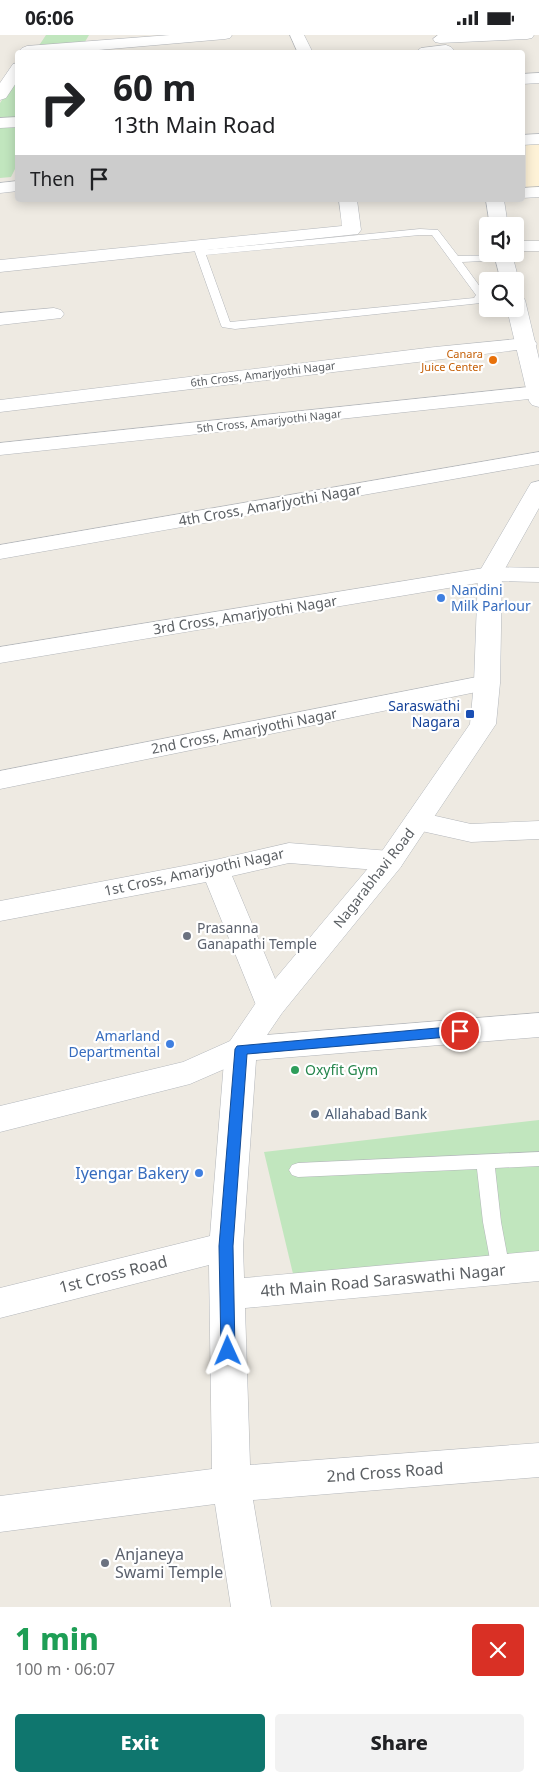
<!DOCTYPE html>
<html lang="en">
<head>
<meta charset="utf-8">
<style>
  :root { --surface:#fff; --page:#f2f2f2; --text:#202124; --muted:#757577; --accent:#0f766e }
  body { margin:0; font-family:"Noto Sans",sans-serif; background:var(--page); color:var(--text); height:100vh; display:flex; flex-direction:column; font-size:19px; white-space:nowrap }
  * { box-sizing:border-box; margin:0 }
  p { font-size:16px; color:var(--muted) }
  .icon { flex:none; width:28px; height:28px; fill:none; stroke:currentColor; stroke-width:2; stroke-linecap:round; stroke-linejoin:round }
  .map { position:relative; height:1572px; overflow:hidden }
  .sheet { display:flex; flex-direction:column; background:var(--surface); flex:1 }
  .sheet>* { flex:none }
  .hud { position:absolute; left:15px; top:15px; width:510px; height:152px; border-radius:5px; box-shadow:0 2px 12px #0003; background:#fff; color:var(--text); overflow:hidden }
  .buttons { position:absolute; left:479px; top:182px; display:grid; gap:10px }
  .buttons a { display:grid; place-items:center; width:45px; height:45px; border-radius:5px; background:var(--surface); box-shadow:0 2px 12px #0003; font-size:25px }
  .pin { position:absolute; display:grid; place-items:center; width:42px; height:42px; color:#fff; margin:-21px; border:2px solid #fff; border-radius:50%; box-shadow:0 1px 5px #0007 }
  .me { position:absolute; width:55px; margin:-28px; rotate:359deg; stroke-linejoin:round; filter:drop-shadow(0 0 4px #0008) }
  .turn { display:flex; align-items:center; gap:18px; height:105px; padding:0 15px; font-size:22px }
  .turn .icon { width:65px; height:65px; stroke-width:2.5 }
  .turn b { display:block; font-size:35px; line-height:42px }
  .then { display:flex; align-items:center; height:48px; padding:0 15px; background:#0003; gap:10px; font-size:19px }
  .round { display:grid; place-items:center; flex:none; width:52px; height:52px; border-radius:5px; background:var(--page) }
  .head { display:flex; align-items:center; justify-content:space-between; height:85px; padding:0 15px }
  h1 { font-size:30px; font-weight:800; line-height:38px; color:#1e9e55 }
  .primary-button { display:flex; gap:10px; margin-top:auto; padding:10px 15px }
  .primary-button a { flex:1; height:58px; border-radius:5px; background:var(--accent); color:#fff; font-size:20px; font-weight:800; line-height:58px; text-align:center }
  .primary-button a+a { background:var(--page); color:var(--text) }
  .status { display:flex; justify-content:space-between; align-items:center; height:35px; padding:0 25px; background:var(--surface); direction:ltr }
  .status svg { height:14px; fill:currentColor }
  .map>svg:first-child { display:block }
  .commercial { fill:#fef2d7 }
  .green { fill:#c1e6be }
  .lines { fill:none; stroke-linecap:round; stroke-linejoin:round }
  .lane-casing { stroke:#b3b6ba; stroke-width:1 }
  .street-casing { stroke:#b3b6ba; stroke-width:1 }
  .secondary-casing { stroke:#b4b8bd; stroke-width:1 }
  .lane { fill:#fff; fill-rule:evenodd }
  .street { fill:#fff; fill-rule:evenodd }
  .secondary { fill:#fff; fill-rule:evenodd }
  .route { fill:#1a73e8; stroke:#114b97 }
  .food-dot { fill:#e8710a; stroke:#fff; stroke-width:2 }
  .shop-dot { fill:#3f7fe0; stroke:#fff; stroke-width:2 }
  .transit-dot { fill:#1a4fb4; stroke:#fff; stroke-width:2 }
  .worship-dot { fill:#6b7280; stroke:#fff; stroke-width:2 }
  .leisure-dot { fill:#2e9e5b; stroke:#fff; stroke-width:2 }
  .service-dot { fill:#5c6f8a; stroke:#fff; stroke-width:2 }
  .labels { text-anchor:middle; stroke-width:4.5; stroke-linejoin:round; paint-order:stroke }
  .far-food-label { font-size:11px; fill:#c56008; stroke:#fff; text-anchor:end }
  .far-street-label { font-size:11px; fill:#5b5f63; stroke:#fff }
  .street-label { font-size:14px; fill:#5b5f63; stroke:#fff }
  .shop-label { font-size:14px; fill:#366cbe; stroke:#fff; text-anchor:start }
  .transit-label { font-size:14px; fill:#164399; stroke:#fff; text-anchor:end }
  .worship-label { font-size:14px; fill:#5b616d; stroke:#fff; text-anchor:start }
  .leisure-label { font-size:14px; fill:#27864d; stroke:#fff; text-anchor:start }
  .service-label { font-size:14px; fill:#4e5e75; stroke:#fff; text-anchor:start }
  .near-shop-label { font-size:16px; fill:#366cbe; stroke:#fff; text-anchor:end }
  .near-street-label { font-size:16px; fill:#5b5f63; stroke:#fff }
  .near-worship-label { font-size:16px; fill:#5b616d; stroke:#fff; text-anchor:start }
</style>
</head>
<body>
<div class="status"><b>06:06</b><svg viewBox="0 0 49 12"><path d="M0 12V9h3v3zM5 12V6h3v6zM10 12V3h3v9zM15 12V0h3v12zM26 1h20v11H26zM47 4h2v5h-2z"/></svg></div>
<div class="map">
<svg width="539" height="1572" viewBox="0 0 539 1572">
  <rect width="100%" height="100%" fill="#eeeae2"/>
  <path class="commercial" d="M539 108V153L526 154V109Z"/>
  <path class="green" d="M46 0H89L79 17 34 18Z
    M17 42V130L11 142 0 143V68Z
    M539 1085V1224L294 1243 264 1117Z"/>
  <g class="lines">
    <g class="lane-casing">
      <path id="lane" d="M420 194 438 195 458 221 508 220 509 222 504 225 462 227 486 260 481 268 235 294 222 292 221 290 193 211 194 209H202L204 215ZM420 200H432L476 260 474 263 230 287 206 220Z
        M539 1117V1131L495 1133 501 1187 510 1235 508 1241 501 1243 494 1241 492 1235 483 1187 477 1134 298 1142 292 1140 289 1135 292 1130 298 1128Z"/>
    </g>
    <g class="street-casing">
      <path id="street" d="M170 0H232L230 3 225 4 64 18 19 16 22 13 27 11Z
        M290 0H304L313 18H298Z
        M438 0H534L532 3 527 4 440 8 435 7 433 4Z
        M446 10 451 12 454 15 452 18H414L421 13Z
        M18 28V45L6 63 0 65V48L13 29Z
        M539 38V48L522 49V39Z
        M18 82V92L0 93V83Z
        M539 152V162L522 163V153Z
        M339 165H357L361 195 358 199 0 237V225L342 191Z
        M515 206H539V216H515Z
        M54 273 61 275 64 279 61 283 0 290V278Z
        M527 303 534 305 537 309 534 313 0 377V365L435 312Z
        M538 351V363L0 420V408Z
        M539 417V429L0 524V510Z
        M490 532 539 533V547L490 546 0 628V612Z
        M487 640 496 643 500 648 496 653 0 754V736Z
        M418 777 471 789 539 786V804L471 807 408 793 404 786 408 779Z
        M289 808 390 816 400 819 404 826 400 833 390 836 289 828 232 841 286 970 282 978 271 981 260 978 256 970 206 847 0 886V866L215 825Z
        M539 978V1002L256 1025 243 1211 244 1243 539 1216V1246L245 1273 250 1430 539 1408V1442L253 1465 271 1572H231L215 1469 0 1497V1461L212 1434 209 1230 0 1283V1253L210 1201 225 1014 230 1006 241 1002Z"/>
    </g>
    <g class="secondary-casing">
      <path id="secondary" d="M539 99V109L522 110V100Z
        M18 146V156L0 158V148Z
        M486 165H504L508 191H490Z
        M494 219H512L519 246 517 250H515V246H501Z
        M515 259 522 261 525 265 539 324V372L532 370 529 366 507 274H515Z
        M539 446V473L502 539 500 648 496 689 400 833 282 978 252 1022 190 1049 0 1097V1071L183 1027 230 1006 260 962 380 819 470 689 474 648 478 539 528 453 531 448Z"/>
    </g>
    <use href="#lane" class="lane"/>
    <use href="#street" class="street"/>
    <use href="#secondary" class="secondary"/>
  </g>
  <path class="route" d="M460 991 464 993 466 996 464 1000 460 1001 247 1019 233 1211 235 1316 233 1321 228 1323 223 1321 221 1316 219 1211 235 1014 237 1011Z"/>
  <circle class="food-dot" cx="493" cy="325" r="5"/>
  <g class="shop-dot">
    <circle cx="441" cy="563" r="5"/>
    <circle cx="170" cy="1009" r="5"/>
    <circle cx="199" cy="1138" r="5"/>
  </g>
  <rect class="transit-dot" x="465" y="674" width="10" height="10" rx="2.5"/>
  <g class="worship-dot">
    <circle cx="187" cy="901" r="5"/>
    <circle cx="105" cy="1528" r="5"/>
  </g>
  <circle class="leisure-dot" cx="295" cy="1035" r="5"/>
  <circle class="service-dot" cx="315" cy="1079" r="5"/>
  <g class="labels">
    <g class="far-food-label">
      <text x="483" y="323">Canara<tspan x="483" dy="13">Juice Center</tspan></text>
    </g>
    <g class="far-street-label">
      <text transform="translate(263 339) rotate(-7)" y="4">6th Cross, Amarjyothi Nagar</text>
      <text transform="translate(269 386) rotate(-6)" y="4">5th Cross, Amarjyothi Nagar</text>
    </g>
    <g class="street-label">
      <text transform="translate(270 470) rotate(-10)" y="5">4th Cross, Amarjyothi Nagar</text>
      <text transform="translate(245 580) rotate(-9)" y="5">3rd Cross, Amarjyothi Nagar</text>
      <text transform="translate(244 696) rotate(-11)" y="5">2nd Cross, Amarjyothi Nagar</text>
      <text transform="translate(194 837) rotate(-12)" y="5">1st Cross, Amarjyothi Nagar</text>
      <text transform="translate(374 843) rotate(-52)" y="5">Nagarabhavi Road</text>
    </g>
    <g class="shop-label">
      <text x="451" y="560">Nandini<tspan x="451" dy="16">Milk Parlour</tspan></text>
      <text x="160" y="1006" text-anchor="end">Amarland<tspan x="160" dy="16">Departmental</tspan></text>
    </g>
    <g class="transit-label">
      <text x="460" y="676">Saraswathi<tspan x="460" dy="16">Nagara</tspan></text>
    </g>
    <g class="worship-label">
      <text x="197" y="898">Prasanna<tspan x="197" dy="16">Ganapathi Temple</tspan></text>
    </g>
    <g class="leisure-label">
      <text x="305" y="1040">Oxyfit Gym</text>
    </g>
    <g class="service-label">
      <text x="325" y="1084">Allahabad Bank</text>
    </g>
    <g class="near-shop-label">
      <text x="189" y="1144">Iyengar Bakery</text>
    </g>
    <g class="near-street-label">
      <text transform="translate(113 1239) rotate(-14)" y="6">1st Cross Road</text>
      <text transform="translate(383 1245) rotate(-5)" y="6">4th Main Road Saraswathi Nagar</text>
      <text transform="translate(385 1437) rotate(-4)" y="6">2nd Cross Road</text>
    </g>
    <g class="near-worship-label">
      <text x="115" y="1525">Anjaneya<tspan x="115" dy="18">Swami Temple</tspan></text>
    </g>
  </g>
</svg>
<div class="buttons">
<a><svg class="icon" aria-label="sound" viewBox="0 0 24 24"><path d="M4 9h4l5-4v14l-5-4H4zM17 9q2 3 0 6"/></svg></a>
<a><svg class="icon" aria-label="search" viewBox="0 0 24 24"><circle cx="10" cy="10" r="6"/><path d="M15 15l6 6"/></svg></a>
</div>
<div class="pin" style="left:460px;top:996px;background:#d93025"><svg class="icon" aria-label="arrive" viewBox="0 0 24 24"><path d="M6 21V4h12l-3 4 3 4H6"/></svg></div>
<svg class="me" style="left:228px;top:1316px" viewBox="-20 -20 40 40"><path d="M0-17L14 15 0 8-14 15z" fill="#1a73e8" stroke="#fff" stroke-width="4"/></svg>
<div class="hud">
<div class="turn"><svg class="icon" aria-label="right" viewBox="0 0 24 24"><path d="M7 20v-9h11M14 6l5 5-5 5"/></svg><div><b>60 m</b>13th Main Road</div></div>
<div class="then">Then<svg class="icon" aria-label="arrive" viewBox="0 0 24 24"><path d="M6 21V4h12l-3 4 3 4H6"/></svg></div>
</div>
</div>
<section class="sheet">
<div class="head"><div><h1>1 min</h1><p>100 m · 06:07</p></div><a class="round" style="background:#d93025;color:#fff"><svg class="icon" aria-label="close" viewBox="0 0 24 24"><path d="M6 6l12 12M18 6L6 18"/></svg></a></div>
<div class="primary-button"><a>Exit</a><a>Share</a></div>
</section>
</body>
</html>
